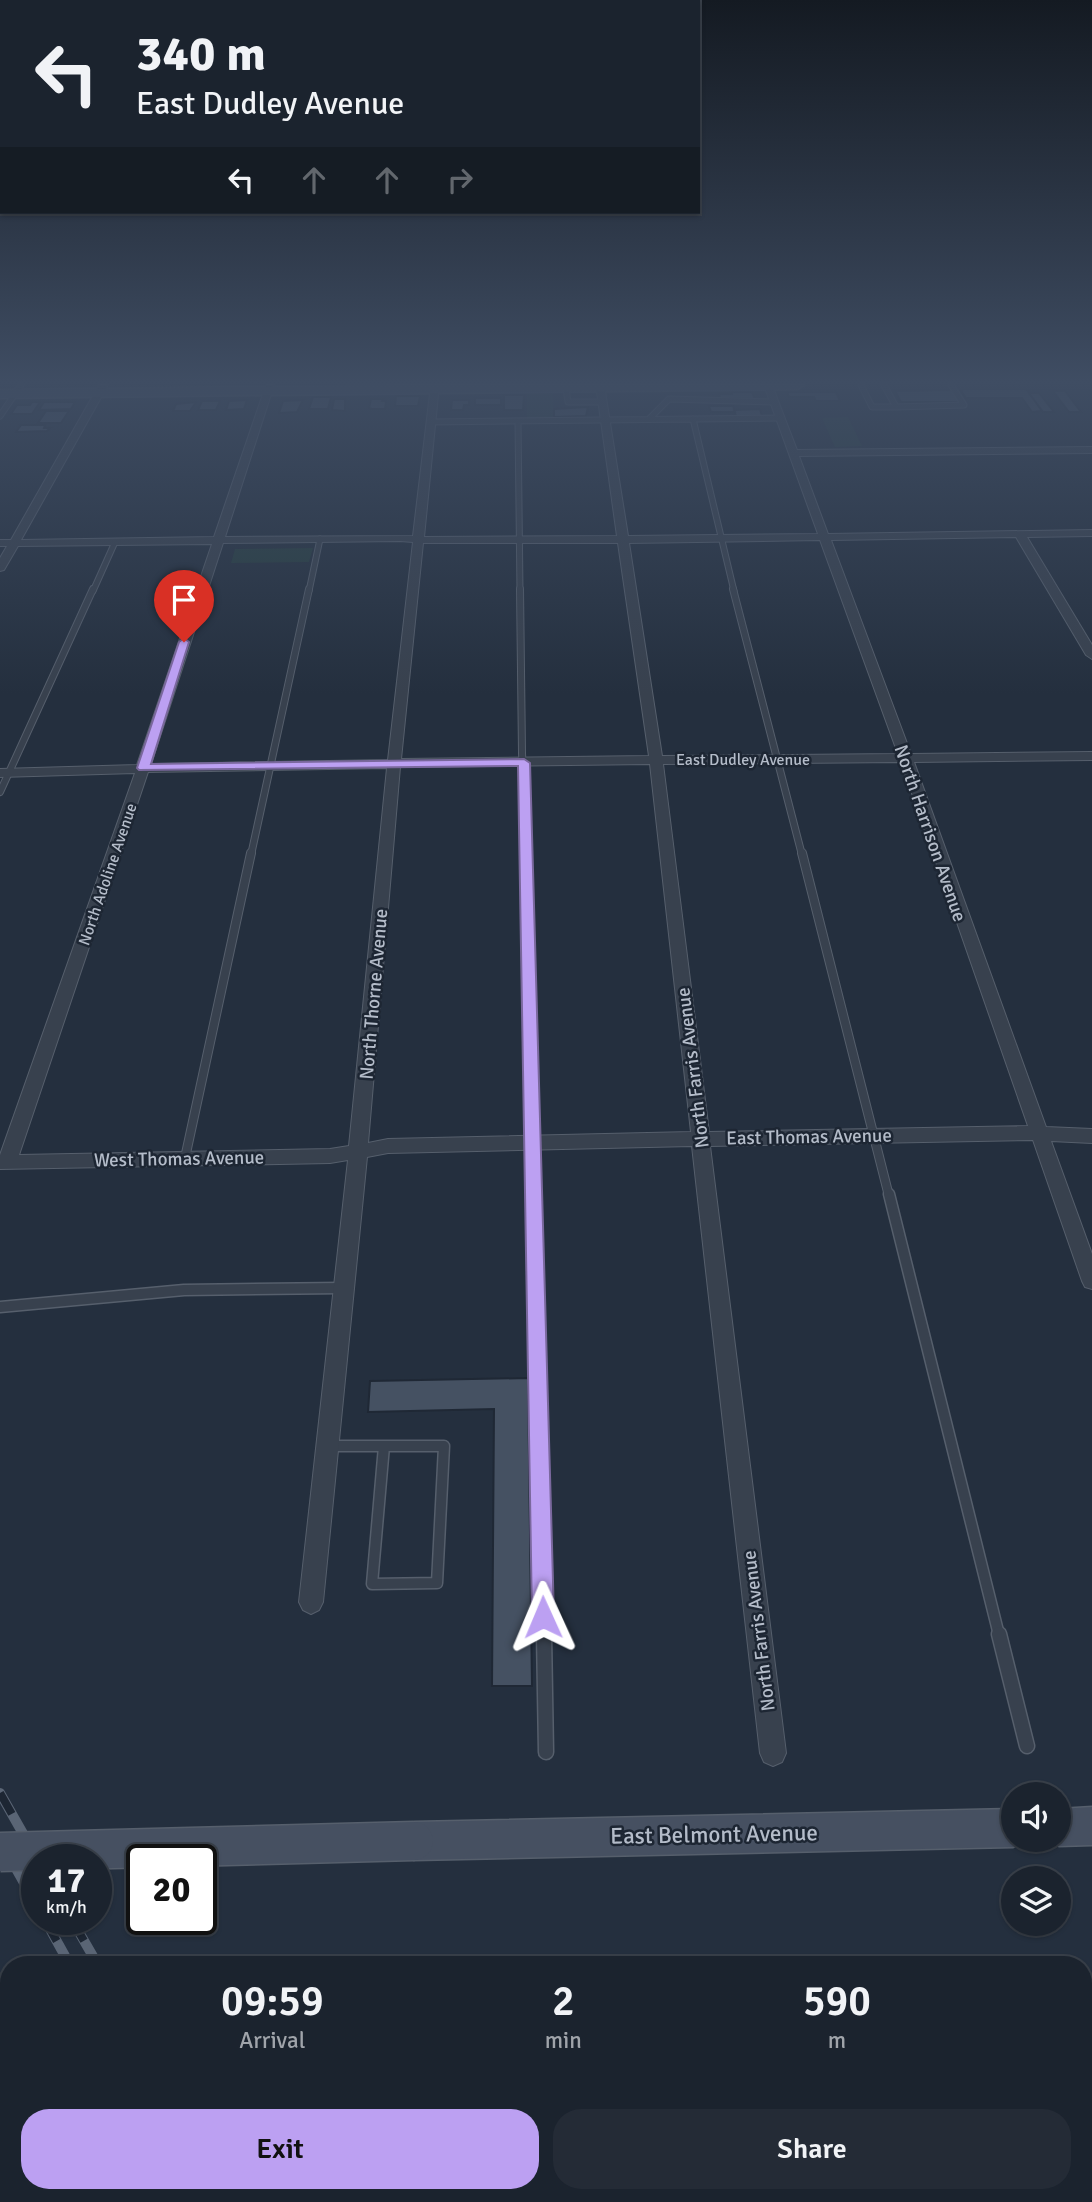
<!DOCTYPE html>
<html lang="en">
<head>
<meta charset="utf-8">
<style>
  :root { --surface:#1b232e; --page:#242b36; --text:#f1f3f6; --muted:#a0a4aa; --line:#39404a; --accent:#bca0f2 }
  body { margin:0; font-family:Signika,sans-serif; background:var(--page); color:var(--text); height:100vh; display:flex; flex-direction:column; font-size:26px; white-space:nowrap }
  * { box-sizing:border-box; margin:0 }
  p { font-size:23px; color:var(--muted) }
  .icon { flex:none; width:38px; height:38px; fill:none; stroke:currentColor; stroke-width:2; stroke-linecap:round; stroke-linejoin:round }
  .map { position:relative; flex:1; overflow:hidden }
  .drawer { position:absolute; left:0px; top:1956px; width:1092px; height:247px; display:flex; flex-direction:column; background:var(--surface); border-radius:28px 28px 0 0; box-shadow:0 2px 5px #0004,0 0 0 2px var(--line) }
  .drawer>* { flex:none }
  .top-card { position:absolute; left:0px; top:0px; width:700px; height:214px; box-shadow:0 2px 5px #0004,0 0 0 2px var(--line); background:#1b232e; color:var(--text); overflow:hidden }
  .controls { position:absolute; left:1001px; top:1782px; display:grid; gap:14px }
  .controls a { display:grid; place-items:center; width:70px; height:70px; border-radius:50%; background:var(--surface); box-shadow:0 2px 5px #0004,0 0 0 2px var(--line); font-size:35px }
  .speed { position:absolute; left:21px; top:1844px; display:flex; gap:14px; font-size:35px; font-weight:700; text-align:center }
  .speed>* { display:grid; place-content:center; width:91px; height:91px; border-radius:50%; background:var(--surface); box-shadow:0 2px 5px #0004,0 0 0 2px var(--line); line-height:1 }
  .speed small { font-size:18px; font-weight:400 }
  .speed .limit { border:4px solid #111; border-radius:10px; background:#fff; color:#111 }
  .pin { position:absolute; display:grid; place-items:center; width:60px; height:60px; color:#fff; margin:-72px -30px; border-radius:50% 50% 50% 0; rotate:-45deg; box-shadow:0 0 7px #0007 }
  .pin .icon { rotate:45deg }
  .me { position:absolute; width:77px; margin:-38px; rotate:359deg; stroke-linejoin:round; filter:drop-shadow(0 0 5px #0008) }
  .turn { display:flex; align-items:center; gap:24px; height:147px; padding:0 21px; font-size:32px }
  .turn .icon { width:91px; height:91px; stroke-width:2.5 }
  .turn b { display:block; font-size:49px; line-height:60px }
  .lanes { display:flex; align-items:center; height:66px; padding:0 21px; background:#0003; justify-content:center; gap:35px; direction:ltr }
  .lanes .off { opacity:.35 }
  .eta { display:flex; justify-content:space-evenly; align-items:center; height:119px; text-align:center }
  .eta b { font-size:42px; font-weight:600; line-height:49px }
  .button { display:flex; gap:14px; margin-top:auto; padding:14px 21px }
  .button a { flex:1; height:80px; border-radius:28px; background:var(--accent); color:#111; font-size:28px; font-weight:600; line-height:80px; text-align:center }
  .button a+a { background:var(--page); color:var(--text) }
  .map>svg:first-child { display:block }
  .green { fill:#263c3f }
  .building { fill:#455162; stroke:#1f2835; stroke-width:2 }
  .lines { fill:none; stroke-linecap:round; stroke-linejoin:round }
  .service-far4-casing { stroke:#565f6c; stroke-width:7 }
  .service-far3-casing { stroke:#565f6c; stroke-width:8 }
  .service-far2-casing { stroke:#565f6c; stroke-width:10 }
  .service-far1-casing { stroke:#565f6c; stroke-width:13 }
  .service-casing { stroke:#565f6c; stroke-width:17 }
  .minor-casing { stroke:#565f6c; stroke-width:2 }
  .secondary-casing { stroke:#565f6c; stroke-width:3 }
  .service-far4 { stroke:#38414e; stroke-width:5 }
  .service-far3 { stroke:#38414e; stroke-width:6 }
  .service-far2 { stroke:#38414e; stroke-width:8 }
  .service-far1 { stroke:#38414e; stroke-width:10 }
  .service { stroke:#38414e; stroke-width:14 }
  .minor { fill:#38414e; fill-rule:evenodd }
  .secondary { fill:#465061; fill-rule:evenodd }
  .rail-casing { stroke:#5a6575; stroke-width:10 }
  .rail { stroke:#1d2633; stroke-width:8; stroke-dasharray:24; stroke-linecap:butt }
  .secondary-bridge-casing { stroke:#565f6c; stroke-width:41; stroke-linecap:butt }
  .secondary-bridge { stroke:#465061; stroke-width:38 }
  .route { fill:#bca0f2; stroke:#7a689d; stroke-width:2 }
  .labels { text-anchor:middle; stroke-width:5; stroke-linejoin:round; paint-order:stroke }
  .far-street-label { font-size:16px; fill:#b4bcc9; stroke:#1d2633 }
  .street-label { font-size:19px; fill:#b4bcc9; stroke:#1d2633 }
  .near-street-label { font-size:23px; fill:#b4bcc9; stroke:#1d2633 }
</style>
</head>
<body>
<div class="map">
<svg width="1092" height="2202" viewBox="0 0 1092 2202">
  <rect width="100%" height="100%" fill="#242f3e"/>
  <path class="green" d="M527 394H553L554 419 527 420Z
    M848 417 862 446 835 447 822 418Z
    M313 548 309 562 231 563 235 549Z"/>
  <path class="building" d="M960 389H1026L1042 411 1032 412 1022 398H966Z
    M953 390 961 402H901L895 391Z
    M1053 391H1065L1081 412H1069Z
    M732 392H752L755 399 720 398 719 394H732Z
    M787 392H836L840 401H816L814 397H789Z
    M1029 393H1039L1054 412H1043Z
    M504 395H524L523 410H504Z
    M396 396H420L418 406H395Z
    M313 397H331L328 409H309Z
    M475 398H501V405H475Z
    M334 399H345V411L332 410Z
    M371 399H383L382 401H386L385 409H372L369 408Z
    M247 400 244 409 226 410 229 401Z
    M303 400 297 412 279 413 283 401Z
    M452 400H469V405H464L463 410H451Z
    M202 401H220L216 410H198Z
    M32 402H40L32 414H11L17 405H30Z
    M44 402H75L71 409 39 410Z
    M196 402 190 411H173L176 404Z
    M709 406H733L735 412H711Z
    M588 407 586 416 554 417V409Z
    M760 409 762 416H736L734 410Z
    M46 411H69L61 423H38Z
    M21 425H45L44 428H50L47 431 16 432Z
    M528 1378 532 1686H492L494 1409 368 1412 370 1381Z"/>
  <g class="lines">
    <g class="service-far4-casing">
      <path id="service-far4" d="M861 385 872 407H896L884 385
        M566 388 568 402H602
        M896 407 964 405 951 385
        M0 416 21 385
        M649 419 669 399 774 402
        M693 419 734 591
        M518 421 520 591
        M431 422 779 418
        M93 591 115 542
        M309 591 320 539"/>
    </g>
    <g class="service-far3-casing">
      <path id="service-far3" d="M520 589 522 753 527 855
        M733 589 802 855
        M0 792 93 589
        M251 855 309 589"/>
    </g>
    <g class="service-far2-casing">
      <path id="service-far2" d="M527 853 534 1196
        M802 853 889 1196
        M185 1158 251 853"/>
    </g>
    <g class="service-far1-casing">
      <path id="service-far1" d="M534 1194 544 1635
        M889 1194 999 1635
        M0 1307 184 1290 342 1288
        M329 1446H384
        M384 1446H444L437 1583 372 1584Z"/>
    </g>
    <g class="service-casing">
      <path id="service" d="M544 1634 546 1752
        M999 1634 1027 1746"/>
    </g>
    <g class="minor-casing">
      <path id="minor" d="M99 385H108L21 540 214 537 266 385H274L225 537 413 536 431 385H439L424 537 617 536 596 385H604L628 536 818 534 764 385H772L797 450 1092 447V453L799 456 828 534 1092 530V536L1027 537 1092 645V659L1086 655 1016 537 831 540 911 754 1092 752V760L914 762 1046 1127 1092 1129V1143L1051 1141 1092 1254V1289L1085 1287 1082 1281 1033 1140 710 1146 786 1753 782 1762 773 1766 764 1762 760 1753 692 1146 388 1153 367 1157 323 1602 319 1610 311 1614 303 1610 299 1602 348 1160 330 1163 0 1169V1155L135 773 0 777V769L137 765 212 544 18 546 4 570 0 571V558L7 546H0V540H11ZM820 540 898 754 662 756 629 543ZM400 541 413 542 388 760 151 764 223 543ZM423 543H618L649 756 401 759ZM901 762 1028 1126 709 1132 663 764ZM650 764 691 1132 388 1139 368 1143 400 767ZM387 768 349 1146 330 1149 19 1155 148 772Z"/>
    </g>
    <g class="secondary-casing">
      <path id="secondary" d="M442 385H804L798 389 0 398V390Z
        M1092 1807V1845L1059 1846 1046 1840 1059 1839V1809Z
        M1013 1809V1839H1027L1013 1847 414 1860 401 1854 395 1841 401 1828 414 1822Z"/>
    </g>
    <use href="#service-far4" class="service-far4"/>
    <use href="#service-far3" class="service-far3"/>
    <use href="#service-far2" class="service-far2"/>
    <use href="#service-far1" class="service-far1"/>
    <use href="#service" class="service"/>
    <use href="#minor" class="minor"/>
    <use href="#secondary" class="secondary"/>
    <g class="rail-casing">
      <path id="rail" d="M0 1793 38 1860
        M0 1840 37 1906
        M45 1920 70 1965
        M72 1920 98 1965
        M198 2194 202 2202
        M232 2194 236 2202"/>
    </g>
    <use href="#rail" class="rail"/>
    <g class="secondary-bridge-casing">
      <path id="secondary-bridge" d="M0 1852 414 1841"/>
    </g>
    <use href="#secondary-bridge" class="secondary-bridge"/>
  </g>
  <linearGradient id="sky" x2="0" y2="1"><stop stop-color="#141a22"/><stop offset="0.55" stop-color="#3f4d63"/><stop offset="1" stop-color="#3f4d63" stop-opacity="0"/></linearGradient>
  <rect width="1092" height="694" fill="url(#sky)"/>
  <path class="route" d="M184 638 189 642 151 764 524 759 530 763 554 1617 551 1625 543 1628 535 1625 532 1617 518 766 139 770 137 768 179 642Z"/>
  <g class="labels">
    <g class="far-street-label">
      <text x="743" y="765">East Dudley Avenue</text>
      <text transform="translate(107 874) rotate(-71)" y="6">North Adoline Avenue</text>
    </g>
    <g class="street-label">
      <text transform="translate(931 833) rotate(71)" y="7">North Harrison Avenue</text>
      <text transform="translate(373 994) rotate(-85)" y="7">North Thorne Avenue</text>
      <text transform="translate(692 1068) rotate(-97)" y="7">North Farris Avenue</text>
      <text transform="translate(809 1136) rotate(-1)" y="7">East Thomas Avenue</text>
      <text transform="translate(179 1158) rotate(-1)" y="7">West Thomas Avenue</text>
      <text transform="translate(758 1631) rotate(-97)" y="7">North Farris Avenue</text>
    </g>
    <g class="near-street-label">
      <text transform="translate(714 1834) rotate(-1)" y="8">East Belmont Avenue</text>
    </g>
  </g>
</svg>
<div class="controls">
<a><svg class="icon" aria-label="sound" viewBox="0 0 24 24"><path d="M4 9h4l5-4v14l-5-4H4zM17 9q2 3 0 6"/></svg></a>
<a><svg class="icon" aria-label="layers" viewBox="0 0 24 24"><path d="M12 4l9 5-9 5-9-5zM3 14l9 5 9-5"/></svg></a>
</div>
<div class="speed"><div>17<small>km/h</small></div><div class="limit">20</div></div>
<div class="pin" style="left:184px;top:642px;background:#d93025"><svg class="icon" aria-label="arrive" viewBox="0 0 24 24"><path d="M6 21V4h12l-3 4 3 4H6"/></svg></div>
<svg class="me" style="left:543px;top:1617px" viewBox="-20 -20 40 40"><path d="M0-17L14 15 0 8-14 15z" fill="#bca0f2" stroke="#fff" stroke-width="4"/></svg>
<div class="top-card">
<div class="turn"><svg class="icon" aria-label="left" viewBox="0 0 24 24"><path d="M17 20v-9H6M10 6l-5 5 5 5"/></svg><div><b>340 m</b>East Dudley Avenue</div></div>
<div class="lanes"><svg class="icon" aria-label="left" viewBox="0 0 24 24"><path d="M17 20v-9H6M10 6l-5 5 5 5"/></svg><svg class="icon off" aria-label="ahead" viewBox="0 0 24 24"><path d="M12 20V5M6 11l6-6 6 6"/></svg><svg class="icon off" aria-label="ahead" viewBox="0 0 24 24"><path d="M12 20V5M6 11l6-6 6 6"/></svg><svg class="icon off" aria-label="right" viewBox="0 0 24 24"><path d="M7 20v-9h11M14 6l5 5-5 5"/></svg></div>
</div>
<section class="drawer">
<div class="eta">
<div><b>09:59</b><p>Arrival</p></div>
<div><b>2</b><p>min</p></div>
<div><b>590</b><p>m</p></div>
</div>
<div class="button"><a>Exit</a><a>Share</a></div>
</section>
</div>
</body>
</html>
